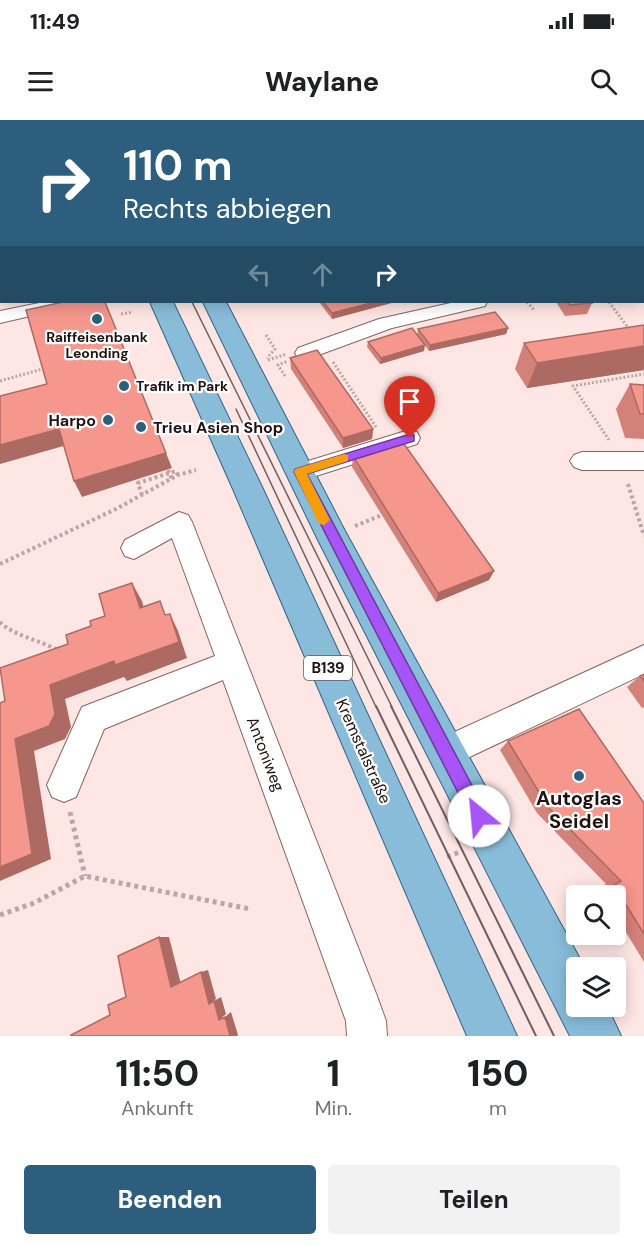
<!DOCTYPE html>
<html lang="de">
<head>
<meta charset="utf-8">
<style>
  :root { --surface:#fff; --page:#f2f2f2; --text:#202124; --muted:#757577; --accent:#2e5e7d }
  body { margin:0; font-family:"DM Sans",sans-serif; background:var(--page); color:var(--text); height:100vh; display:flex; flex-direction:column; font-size:22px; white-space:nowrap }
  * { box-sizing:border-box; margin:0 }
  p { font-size:20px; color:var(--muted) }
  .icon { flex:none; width:33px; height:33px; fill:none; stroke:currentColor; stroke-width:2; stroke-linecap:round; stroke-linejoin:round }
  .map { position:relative; height:916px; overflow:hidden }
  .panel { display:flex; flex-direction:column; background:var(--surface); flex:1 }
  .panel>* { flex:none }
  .guide { position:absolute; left:0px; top:0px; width:645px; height:183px; box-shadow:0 3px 15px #0003; background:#2e5e7d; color:#fff; overflow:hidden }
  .tools { position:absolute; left:566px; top:765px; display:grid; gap:12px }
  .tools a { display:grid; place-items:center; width:60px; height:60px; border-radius:6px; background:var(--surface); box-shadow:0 3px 15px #0003; font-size:30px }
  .pin { position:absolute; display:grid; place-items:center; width:51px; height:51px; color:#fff; margin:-62px -26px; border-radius:50% 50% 50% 0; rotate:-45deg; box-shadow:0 0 6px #0007 }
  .pin .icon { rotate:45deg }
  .me { position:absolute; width:66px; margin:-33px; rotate:332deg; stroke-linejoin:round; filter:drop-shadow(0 0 4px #0008) }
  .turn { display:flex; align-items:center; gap:21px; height:126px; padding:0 24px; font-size:27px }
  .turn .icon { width:78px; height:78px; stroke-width:2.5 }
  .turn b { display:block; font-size:42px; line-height:51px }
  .lanes { display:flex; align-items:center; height:57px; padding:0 24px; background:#0003; justify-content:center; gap:30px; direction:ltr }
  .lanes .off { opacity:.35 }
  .eta { display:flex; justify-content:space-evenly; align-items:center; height:102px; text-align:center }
  .eta b { font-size:36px; font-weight:800; line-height:42px }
  .cta { display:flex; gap:12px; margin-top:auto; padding:12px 24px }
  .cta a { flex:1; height:69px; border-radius:6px; background:var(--accent); color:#fff; font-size:24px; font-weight:800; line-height:69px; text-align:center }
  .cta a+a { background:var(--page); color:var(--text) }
  .status { display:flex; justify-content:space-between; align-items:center; height:42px; padding:0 30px; background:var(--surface); direction:ltr }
  .status svg { height:16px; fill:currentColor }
  header { display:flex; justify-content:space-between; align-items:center; height:78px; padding:0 24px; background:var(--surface); font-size:27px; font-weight:800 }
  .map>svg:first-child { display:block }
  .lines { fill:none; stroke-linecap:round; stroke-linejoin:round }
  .minor-casing { stroke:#856561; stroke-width:2 }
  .major-casing { stroke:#326483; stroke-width:2 }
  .path-far3 { stroke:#bba6a5; stroke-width:2; stroke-dasharray:1.5 1.5; stroke-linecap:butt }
  .path-far2 { stroke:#bba6a5; stroke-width:3; stroke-dasharray:2 2; stroke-linecap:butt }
  .path-far1 { stroke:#bba6a5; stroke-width:4; stroke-dasharray:3 3; stroke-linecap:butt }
  .path { stroke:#bba6a5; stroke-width:5; stroke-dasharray:4 4; stroke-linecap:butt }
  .minor { fill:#fff; fill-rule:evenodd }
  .major { fill:#89bcd9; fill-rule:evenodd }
  .tram-far1 { stroke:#705f5e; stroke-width:1.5 }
  .tram { stroke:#705f5e; stroke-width:2 }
  .wall { fill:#d38279 }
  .shaded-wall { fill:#ac6a63 }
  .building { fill:#f5978d; stroke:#ac6a63; stroke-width:1.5 }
  .route { fill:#a855f7; stroke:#6d37a1; stroke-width:1.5 }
  .slow { fill:#f59e0b }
  .poi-dot { fill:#2e5e7d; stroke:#fff; stroke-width:2 }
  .labels { text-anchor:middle; stroke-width:4.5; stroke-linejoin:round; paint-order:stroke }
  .far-poi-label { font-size:14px; font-weight:bold; fill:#201312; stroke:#fff }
  .shield { fill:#fff; stroke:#635a59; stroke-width:1.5 }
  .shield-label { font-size:15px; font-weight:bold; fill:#201312 }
  .poi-label { font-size:16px; font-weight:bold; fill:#201312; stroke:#fff; text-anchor:end }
  .street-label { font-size:16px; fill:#201312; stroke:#fff }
  .near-poi-label { font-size:20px; font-weight:bold; fill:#201312; stroke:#fff }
</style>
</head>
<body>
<div class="status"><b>11:49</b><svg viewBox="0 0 49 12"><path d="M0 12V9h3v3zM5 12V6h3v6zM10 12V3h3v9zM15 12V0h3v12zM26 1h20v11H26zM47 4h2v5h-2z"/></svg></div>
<header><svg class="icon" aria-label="menu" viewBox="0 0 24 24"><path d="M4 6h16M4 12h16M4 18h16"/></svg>Waylane<svg class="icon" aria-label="search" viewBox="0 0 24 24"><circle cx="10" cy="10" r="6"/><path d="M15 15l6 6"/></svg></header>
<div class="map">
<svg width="644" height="916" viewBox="0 0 644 916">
  <rect width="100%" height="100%" fill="#fee6e4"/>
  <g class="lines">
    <g class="minor-casing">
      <path id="minor" d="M350 0H364L365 2H351Z
        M518 0H532L533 2H519Z
        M545 0H578L544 2Z
        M44 182H76L74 186 0 203V191Z
        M455 182H487L485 186 392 208 305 240 298 238 295 233 298 228 379 199Z
        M409 310 417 312 420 318 417 324 300 361 292 358 288 352 292 346Z
        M582 332H644V350H582L574 347 570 341 574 335Z
        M179 392 188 395 192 402 377 876 386 901 387 916H347L346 901 337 876 223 560 104 609 76 677 64 682 52 677 47 665 82 587 215 536 172 418 134 439 125 436 121 428 125 420Z
        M644 525V554L457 643 446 648 435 643 430 632 435 621Z"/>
    </g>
    <g class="major-casing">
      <path id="major" d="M66 0H82L83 2H66Z
        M100 0H116L117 2H100Z
        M150 182H173L263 369 517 916H467L233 369Z
        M203 182H226L345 411 585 848H576V886H607L621 916H570L318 420Z"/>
    </g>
    <path class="path-far3" d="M449 0 451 2"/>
    <path class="path-far2" d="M527 182 534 190
      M609 182 629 209
      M121 194 133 192
      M266 215 275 229 267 238
      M268 240 287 234
      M333 242 376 307
      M285 256 278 245 288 241
      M0 261 46 248
      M609 320 573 266 644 254"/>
    <path class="path-far1" d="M168 350 172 359
      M628 364 644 416
      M142 375 138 363 176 351 178 355
      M355 406 382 395
      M0 444 116 389 178 355 196 350
      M0 502C13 516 41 520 59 531"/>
    <path class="path" d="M70 692 85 756
      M447 737 462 731
      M0 795 34 783 85 756 250 789"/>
    <use href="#minor" class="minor"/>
    <use href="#major" class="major"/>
    <path class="tram-far1" d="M192 182 392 587
      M236 289 376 587"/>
    <path class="tram" d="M376 586 536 916
      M391 586 554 916"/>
  </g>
  <path class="wall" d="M319 182H395L332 199Z
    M556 182H591L592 183 587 194 565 196Z
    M644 205V250L527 268 515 249 524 223Z
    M508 208 506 214 429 231 417 215 418 209Z
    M368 222 424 231 380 244 367 227Z
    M290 238 373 309 372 319 343 328 291 249Z
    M630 264 644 265V319L625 318 616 289Z
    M353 336 494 451 489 460 436 482 352 347Z
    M644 554V587L642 588 627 567 640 556Z
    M508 621 644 683V842L615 794V776H604L599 768 606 764 537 693 500 630Z"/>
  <path class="shaded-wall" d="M0 92 2 95V109H0Z
    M375 182H395L332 199V193Z
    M508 208 506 214 429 231 430 225Z
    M425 225 424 231 380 244 381 238Z
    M644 226V250L527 268 537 243Z
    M59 309 67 325 0 344V325Z
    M373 309 372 319 343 328V318Z
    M166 333 172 348 82 377 74 361Z
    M494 451 489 460 436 482 438 473Z
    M132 463 142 481 149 506 140 488Z
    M170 494 178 511 187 538 127 561 124 557 65 579 71 607 65 619 34 631 51 739 0 761V747L15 619 50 565Z
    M159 817H169L181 864 171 867Z
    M208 850 216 879 209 884 201 852Z
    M221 877 226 894 219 900 214 881Z
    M231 892 238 915 237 916H230L225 897Z"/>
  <path class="building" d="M0 0H32L33 2H2V100L0 94Z
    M159 0H335L337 2H285L284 0V2H158Z
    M63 182H105L166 333 74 361 59 309 0 325V276L47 264 26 190Z
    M323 182H375L332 193Z
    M567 182H591L592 183 570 185Z
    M495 192 508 208 430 225 418 209Z
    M644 205V226L537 243 524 223Z
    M412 208 425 225 381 238 368 222Z
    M317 230 373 309 343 318 290 238Z
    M630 264 644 265V294H640Z
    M402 321 494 451 438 473 353 336Z
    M132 463 140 488 160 481 165 495 170 494 179 522 115 545 114 541 50 565 55 594 49 606 15 619 32 734 0 747V583L5 581 0 548 68 524 66 515 91 506 90 501 105 496 99 474Z
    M644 554V561L640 556Z
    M579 589 644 683V814L614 765 621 761 548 687 508 621Z
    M159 817 171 867 201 852 209 884 214 881 219 900 225 897 230 916H71V915L110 895 108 885 126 877 118 836Z"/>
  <path class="route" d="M410 314 414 315V321L307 354 485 690 488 696 485 702 479 704 473 702 294 352 295 349Z"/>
  <path class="slow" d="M344 334 348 335V341L307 354 330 400 324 405 319 404 294 352 295 349Z"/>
  <g class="poi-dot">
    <circle cx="97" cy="199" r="6"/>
    <circle cx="124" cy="266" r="6"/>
    <circle cx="108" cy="300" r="6"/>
    <circle cx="141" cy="307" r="6"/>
    <circle cx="579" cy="656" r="6"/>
  </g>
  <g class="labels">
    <g class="far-poi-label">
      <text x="97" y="222">Raiffeisenbank<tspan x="97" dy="16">Leonding</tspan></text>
      <text x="136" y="271" text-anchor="start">Trafik im Park</text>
    </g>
    <rect class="shield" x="304" y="536" width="48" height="24" rx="4.5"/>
    <g class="shield-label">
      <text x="328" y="553">B139</text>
    </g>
    <g class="poi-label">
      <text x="96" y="306">Harpo</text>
      <text x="153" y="313" text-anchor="start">Trieu Asien Shop</text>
    </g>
    <g class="street-label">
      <text transform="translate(364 631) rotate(66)" y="6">Kremstalstraße</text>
      <text transform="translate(266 634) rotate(69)" y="6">Antoniweg</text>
    </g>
    <g class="near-poi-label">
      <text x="579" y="685">Autoglas<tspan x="579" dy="23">Seidel</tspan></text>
    </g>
  </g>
</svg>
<div class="tools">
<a><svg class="icon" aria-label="search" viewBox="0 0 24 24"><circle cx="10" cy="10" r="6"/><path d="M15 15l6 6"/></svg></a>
<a><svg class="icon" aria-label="layers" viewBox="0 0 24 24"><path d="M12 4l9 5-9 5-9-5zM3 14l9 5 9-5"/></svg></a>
</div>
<div class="pin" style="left:410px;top:318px;background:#d93025"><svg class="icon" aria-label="arrive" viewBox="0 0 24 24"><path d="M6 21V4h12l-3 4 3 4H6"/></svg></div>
<svg class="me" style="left:479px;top:696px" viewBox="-20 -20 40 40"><circle r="19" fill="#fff"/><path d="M0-13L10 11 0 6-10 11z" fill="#a855f7"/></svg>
<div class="guide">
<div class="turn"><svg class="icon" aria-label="right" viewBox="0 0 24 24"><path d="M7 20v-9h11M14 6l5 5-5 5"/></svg><div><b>110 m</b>Rechts abbiegen</div></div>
<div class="lanes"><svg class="icon off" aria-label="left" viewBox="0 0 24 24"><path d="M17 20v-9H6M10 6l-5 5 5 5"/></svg><svg class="icon off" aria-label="ahead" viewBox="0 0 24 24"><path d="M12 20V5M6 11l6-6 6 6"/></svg><svg class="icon" aria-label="right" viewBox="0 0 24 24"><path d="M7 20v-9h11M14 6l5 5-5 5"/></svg></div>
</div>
</div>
<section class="panel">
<div class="eta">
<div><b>11:50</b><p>Ankunft</p></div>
<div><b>1</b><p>Min.</p></div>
<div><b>150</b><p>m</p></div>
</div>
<div class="cta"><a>Beenden</a><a>Teilen</a></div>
</section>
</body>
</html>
